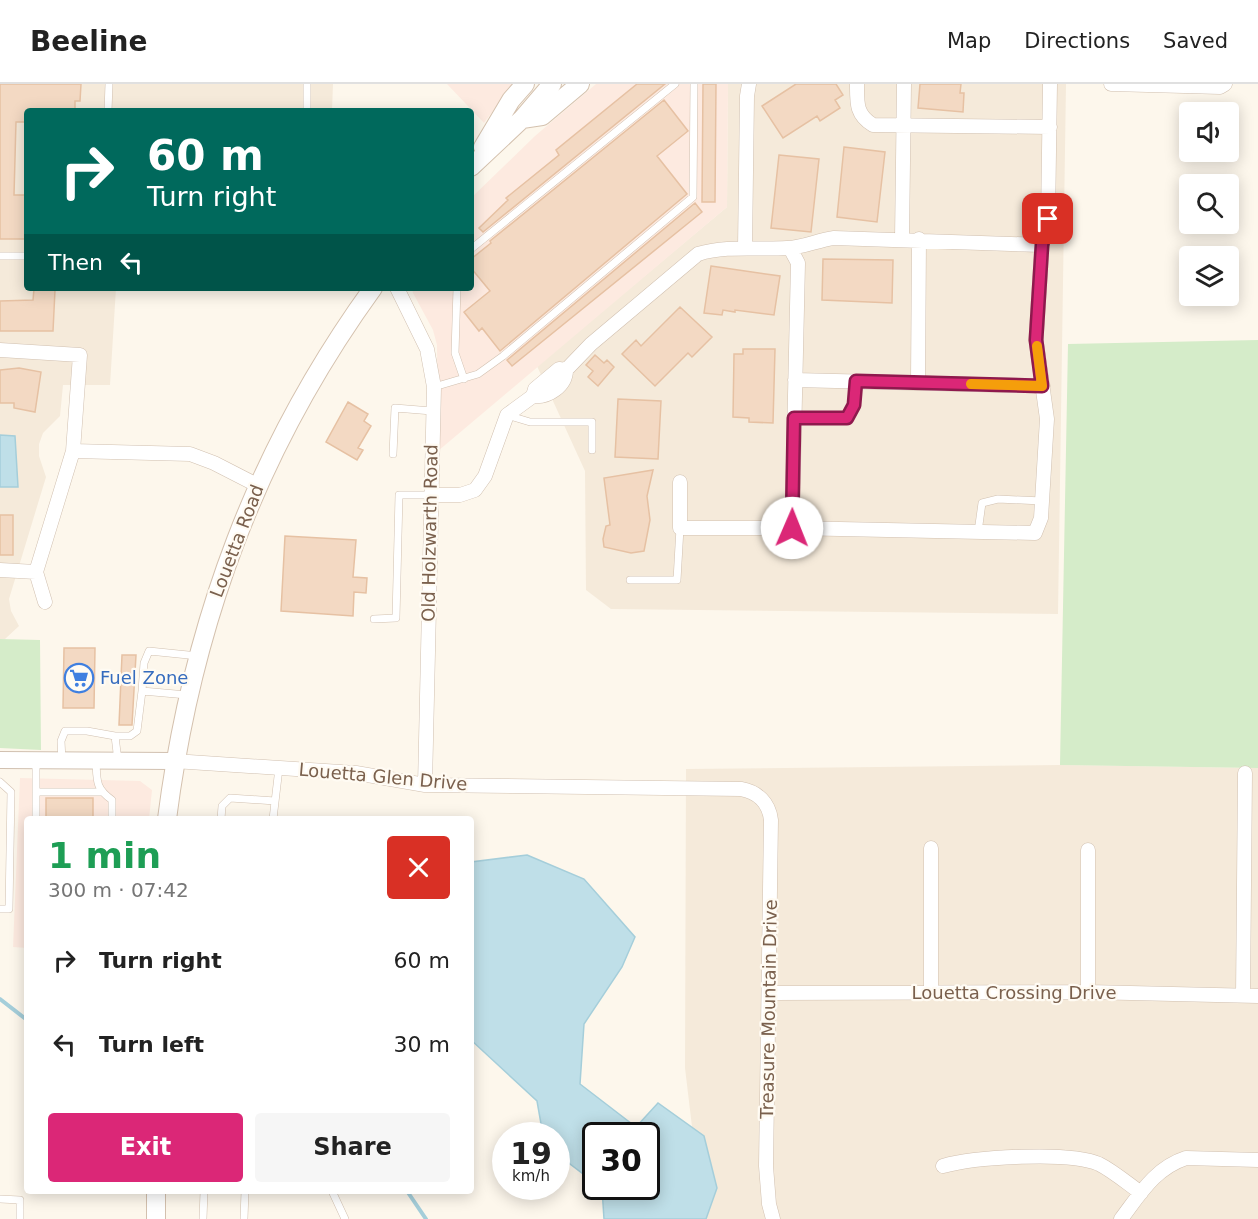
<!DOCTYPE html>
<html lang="en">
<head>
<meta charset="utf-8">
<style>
  :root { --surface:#fff; --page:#f6f6f6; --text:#222; --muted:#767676; --line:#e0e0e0; --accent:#db2777 }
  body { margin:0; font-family:"DejaVu Sans",sans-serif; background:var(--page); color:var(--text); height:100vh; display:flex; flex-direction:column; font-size:22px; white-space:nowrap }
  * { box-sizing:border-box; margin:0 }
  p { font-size:20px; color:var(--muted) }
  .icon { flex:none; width:33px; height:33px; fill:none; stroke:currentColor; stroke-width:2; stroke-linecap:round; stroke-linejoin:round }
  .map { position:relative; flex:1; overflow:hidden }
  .side { position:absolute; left:24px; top:732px; width:450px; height:378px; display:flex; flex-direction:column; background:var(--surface); border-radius:6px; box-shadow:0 3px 15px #0003 }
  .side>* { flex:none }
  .hud { position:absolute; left:24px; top:24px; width:450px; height:183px; border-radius:6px; box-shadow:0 3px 15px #0003; background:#00695c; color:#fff; overflow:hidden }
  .controls { position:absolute; left:1179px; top:18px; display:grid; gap:12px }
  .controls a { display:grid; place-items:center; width:60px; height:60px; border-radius:6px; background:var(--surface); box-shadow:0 3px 15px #0003; font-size:30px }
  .speed { position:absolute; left:492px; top:1038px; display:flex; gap:12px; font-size:30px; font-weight:700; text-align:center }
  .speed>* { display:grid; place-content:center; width:78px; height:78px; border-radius:50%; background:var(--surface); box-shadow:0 3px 15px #0003; line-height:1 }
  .speed small { font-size:15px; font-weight:400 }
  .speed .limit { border:3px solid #111; border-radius:9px; background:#fff; color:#111 }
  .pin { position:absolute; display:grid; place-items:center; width:51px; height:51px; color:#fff; margin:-26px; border-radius:12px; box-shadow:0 3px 9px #0006 }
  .me { position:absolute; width:66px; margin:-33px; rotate:1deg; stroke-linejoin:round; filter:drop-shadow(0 0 4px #0008) }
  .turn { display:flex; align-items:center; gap:21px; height:126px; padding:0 24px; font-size:27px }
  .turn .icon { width:78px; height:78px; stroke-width:2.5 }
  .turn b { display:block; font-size:42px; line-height:51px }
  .then { display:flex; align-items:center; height:57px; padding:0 24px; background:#0003; gap:12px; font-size:22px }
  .round { display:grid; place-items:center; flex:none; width:63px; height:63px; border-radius:6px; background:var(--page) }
  .headline { display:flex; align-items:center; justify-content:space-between; height:102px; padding:0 24px }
  h1 { font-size:36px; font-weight:800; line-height:45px; color:#1e9e55 }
  .primary-button { display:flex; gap:12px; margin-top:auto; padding:12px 24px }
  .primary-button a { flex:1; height:69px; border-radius:6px; background:var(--accent); color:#fff; font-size:24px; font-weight:800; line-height:69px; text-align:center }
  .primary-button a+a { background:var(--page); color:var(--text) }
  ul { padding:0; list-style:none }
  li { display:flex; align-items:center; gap:18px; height:84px; padding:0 24px }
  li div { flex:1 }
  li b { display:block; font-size:22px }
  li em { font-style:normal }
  header { display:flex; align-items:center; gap:36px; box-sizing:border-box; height:84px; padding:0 30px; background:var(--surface); border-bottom:2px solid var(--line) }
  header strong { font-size:28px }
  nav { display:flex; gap:33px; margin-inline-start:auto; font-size:21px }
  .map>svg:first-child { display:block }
  .residential { fill:#f5eada }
  .commercial { fill:#fdeae0 }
  .green { fill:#d5ecc9 }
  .water { fill:#bfdfe8; stroke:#a5ceda; stroke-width:1.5 }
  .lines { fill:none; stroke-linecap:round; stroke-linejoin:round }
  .stream { stroke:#a5ceda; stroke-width:4 }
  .building { fill:#f3d9c3; stroke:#e6c1a3; stroke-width:1.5 }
  .service-casing { stroke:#d1c0b0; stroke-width:8 }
  .minor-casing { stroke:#d1c0b0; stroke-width:15 }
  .tertiary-casing { stroke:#d1c0b0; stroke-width:18 }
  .secondary-casing { stroke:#d4c1ae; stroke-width:20 }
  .service { stroke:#fff; stroke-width:7 }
  .minor { stroke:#fff; stroke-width:14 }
  .tertiary { stroke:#fff; stroke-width:16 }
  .secondary { stroke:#fff; stroke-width:18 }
  .route-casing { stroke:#8e194d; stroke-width:15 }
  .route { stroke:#db2777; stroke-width:10 }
  .slow { stroke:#f59e0b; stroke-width:10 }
  .labels { text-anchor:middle; stroke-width:4.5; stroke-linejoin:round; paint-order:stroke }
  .street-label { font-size:18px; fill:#7a604d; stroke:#fffbf3 }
  .shop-label { font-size:18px; fill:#366cbe; stroke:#fffbf3; text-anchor:start }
</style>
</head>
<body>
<header>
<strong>Beeline</strong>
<nav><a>Map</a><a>Directions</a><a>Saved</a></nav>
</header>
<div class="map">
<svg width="1258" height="1135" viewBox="0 0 1258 1135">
  <rect width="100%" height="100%" fill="#fdf7ec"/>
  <path class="residential" d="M0 0H333L332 27H27V204H116L110 301H63L60 332 43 349 39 360V372L46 393 9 515 11 527 19 542 5 555H0Z
    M728 0H1066L1058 530 611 525 586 506 585 387 537 282 727 123Z
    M1060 681 1258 684V1135H703L685 984 686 685Z"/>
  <path class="commercial" d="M447 0H513L484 39Z
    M596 0H728L727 123 438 367 437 261 433 246 413 209 412 204H471V114L535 52Z
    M20 694 140 697 152 706 149 735H27V864L13 863Z"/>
  <path class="green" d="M1258 256V684L1060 681 1068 260Z
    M0 555 40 556 41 666 0 664Z"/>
  <path class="water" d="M0 351 15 352 18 403H0Z
    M527 771 584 795 635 853 622 883 584 940 580 1000 636 1043 658 1019 704 1052 717 1104 706 1135H604L602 1104 600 1103 646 1102V1052H596L595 1099 557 1070 556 1052 543 1051 537 1017 471 956V778Z"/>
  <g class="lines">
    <path class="stream" d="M0 915 27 936
      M407 1107 426 1135"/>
  </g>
  <path class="building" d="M0 0H81L80 17H75V27H27V38H16L14 111H27V155H0Z
    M637 0H665L483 148 479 144 508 116 506 114 559 71 556 66Z
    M703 0H716L715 118H702Z
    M796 0H836L843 11 835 16 840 24 820 37 817 32 783 54 762 22Z
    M920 0H961L960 9H964L963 28 918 24Z
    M664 16 688 47 657 72 687 110 500 267 482 244 479 247 464 228 490 207 471 184V175L491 159 490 157Z
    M844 63 885 68 877 138 837 133Z
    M779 71 819 75 811 148 771 144Z
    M695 119 702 128 512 282 507 276Z
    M823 175 893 176 892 219 822 216Z
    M711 182 780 192 774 231 735 226V228L723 226 722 231 704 229Z
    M34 205 55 206 53 247H0V217L33 216Z
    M680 223 712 253 692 273 688 269 655 302 622 270 636 256 641 262Z
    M743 265H775L773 339 749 338V334L733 333 734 270H743Z
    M595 271 604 279 607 276 614 283 598 302 588 293 593 287 586 281Z
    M19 284 41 288 35 328 14 324V319H0V286Z
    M618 315 661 317 658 375 615 373Z
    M348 318 368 330 364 337 371 342 358 364 363 366 357 376 326 358Z
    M653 386 647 412 650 436 644 467 631 469 604 463 603 455 606 442 610 441 604 394Z
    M0 431H13V471H0Z
    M285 452 356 456 353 493 367 494 366 509 354 508 353 532 281 527Z
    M64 564H95L94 624H63Z
    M122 571H136L132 641H119Z
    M46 714H93V735H46Z"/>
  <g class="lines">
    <g class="service-casing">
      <path id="service" d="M108 27 109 0
        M307 27V0
        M471 165 675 0
        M0 172H27
        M457 204 455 269 464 295
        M434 303 478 290 503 272 693 113 694 0
        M507 331 530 338H592V366
        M794 334H847L853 321 857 298
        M393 370 395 324 432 327
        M978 448 982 419 998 415 1042 417
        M630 496H677L680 444
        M374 535 396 534 399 411H432
        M187 611 142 607 144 579 149 567 198 572
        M115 652H130L137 647 142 607
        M62 677 61 657 65 647H87L115 652 118 677
        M96 677C97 696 95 704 112 716V735
        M36 678V735
        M0 698 11 708 9 825H0
        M36 708H101
        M221 735 222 722 230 714 275 717
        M273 735 279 684
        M332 1107 345 1135
        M0 1115 20 1116V1135
        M203 1135 204 1107
        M244 1135 245 1107"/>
    </g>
    <g class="minor-casing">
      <path id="minor" d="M857 0C857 19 856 31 873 41L1050 43
        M1111 0 1220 3 1225 0
        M902 155 904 0
        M745 164 747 12 749 0
        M790 164 798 179 792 444 1035 449 1041 434 1047 335 1036 256 1042 161
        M397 204 427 265 434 303 425 701
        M0 266 80 271 73 367 36 488 45 518
        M795 296 1043 302
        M918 299 919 155
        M533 312C548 314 566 302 566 286
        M73 367 190 370 214 379 257 401
        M680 398V444H792
        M432 411H460L475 406 485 392 507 331 533 312 535 305 559 285 566 286 591 260 698 170C727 161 757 166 787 164 802 164 818 156 834 154L1042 161 1048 135 1050 0
        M0 486 36 488
        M174 677 356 689 425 701 741 705C758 708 769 719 771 736L766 1082 769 1120 773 1135
        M931 764V908
        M1088 766V908
        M770 909 1088 908 1258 912
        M1243 912 1245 689
        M943 1082C974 1073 1070 1067 1099 1080 1113 1087 1127 1099 1141 1109
        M1121 1135C1140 1110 1155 1084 1186 1074L1258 1076"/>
    </g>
    <g class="tertiary-casing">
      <path id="tertiary" d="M0 676 174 677"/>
    </g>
    <g class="secondary-casing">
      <path id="secondary" d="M522 35 542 32 580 0
        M483 63 511 16 525 0
        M471 83 522 35 552 0
        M167 735C192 540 257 364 373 204
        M156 1135V1107"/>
    </g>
    <use href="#service" class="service"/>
    <use href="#minor" class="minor"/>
    <use href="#tertiary" class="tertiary"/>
    <use href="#secondary" class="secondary"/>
  </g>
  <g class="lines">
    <g class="route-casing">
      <path id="route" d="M792 444 794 334H847L854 321 856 297 1042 302 1036 256 1042 161 1048 135"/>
    </g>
    <use href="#route" class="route"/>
    <path class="slow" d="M971 300 1042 302 1037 262"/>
  </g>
  <defs>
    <g id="supermarket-ring" transform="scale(1.5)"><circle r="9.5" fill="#fffbf3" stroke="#3f7fe0" stroke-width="1.5"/><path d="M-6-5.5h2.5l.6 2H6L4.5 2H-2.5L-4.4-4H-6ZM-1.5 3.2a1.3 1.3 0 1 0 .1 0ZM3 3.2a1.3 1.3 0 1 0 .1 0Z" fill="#3f7fe0"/></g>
  </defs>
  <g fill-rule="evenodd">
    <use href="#supermarket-ring" x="79" y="594"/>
  </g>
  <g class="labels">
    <g class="street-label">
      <text transform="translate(430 449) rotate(-89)" y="6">Old Holzwarth Road</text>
      <text transform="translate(237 457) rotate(-69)" y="6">Louetta Road</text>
      <text transform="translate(383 693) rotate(5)" y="6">Louetta Glen Drive</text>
      <text x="1014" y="915">Louetta Crossing Drive</text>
      <text transform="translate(769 925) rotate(-89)" y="6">Treasure Mountain Drive</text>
    </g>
    <g class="shop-label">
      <text x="100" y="600">Fuel Zone</text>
    </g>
  </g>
</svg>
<div class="controls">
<a><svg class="icon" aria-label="sound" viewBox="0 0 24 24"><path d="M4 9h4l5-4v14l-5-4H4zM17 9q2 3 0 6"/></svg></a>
<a><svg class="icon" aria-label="search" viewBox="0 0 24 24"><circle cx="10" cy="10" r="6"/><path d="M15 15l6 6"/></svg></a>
<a><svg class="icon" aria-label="layers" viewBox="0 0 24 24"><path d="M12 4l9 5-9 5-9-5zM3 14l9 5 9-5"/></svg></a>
</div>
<div class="speed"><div>19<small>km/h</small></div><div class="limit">30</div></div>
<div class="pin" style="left:1048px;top:135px;background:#d93025"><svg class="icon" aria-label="arrive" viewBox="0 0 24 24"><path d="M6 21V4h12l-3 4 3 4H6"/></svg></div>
<svg class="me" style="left:792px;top:444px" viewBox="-20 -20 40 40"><circle r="19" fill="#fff"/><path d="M0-13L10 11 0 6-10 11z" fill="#db2777"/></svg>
<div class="hud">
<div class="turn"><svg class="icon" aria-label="right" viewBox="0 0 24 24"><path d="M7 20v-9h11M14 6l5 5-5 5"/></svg><div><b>60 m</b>Turn right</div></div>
<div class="then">Then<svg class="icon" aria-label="left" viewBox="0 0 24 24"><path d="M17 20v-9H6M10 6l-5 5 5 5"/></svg></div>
</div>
<section class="side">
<div class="headline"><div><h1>1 min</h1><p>300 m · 07:42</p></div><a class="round" style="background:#d93025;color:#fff"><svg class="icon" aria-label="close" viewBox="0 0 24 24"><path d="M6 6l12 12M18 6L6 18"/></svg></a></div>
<ul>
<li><svg class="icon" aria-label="right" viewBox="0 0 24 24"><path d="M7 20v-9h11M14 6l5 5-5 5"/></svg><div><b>Turn right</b></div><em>60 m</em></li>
<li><svg class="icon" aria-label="left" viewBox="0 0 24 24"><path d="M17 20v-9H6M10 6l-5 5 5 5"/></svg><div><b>Turn left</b></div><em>30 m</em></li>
</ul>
<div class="primary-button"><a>Exit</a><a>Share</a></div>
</section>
</div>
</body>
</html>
